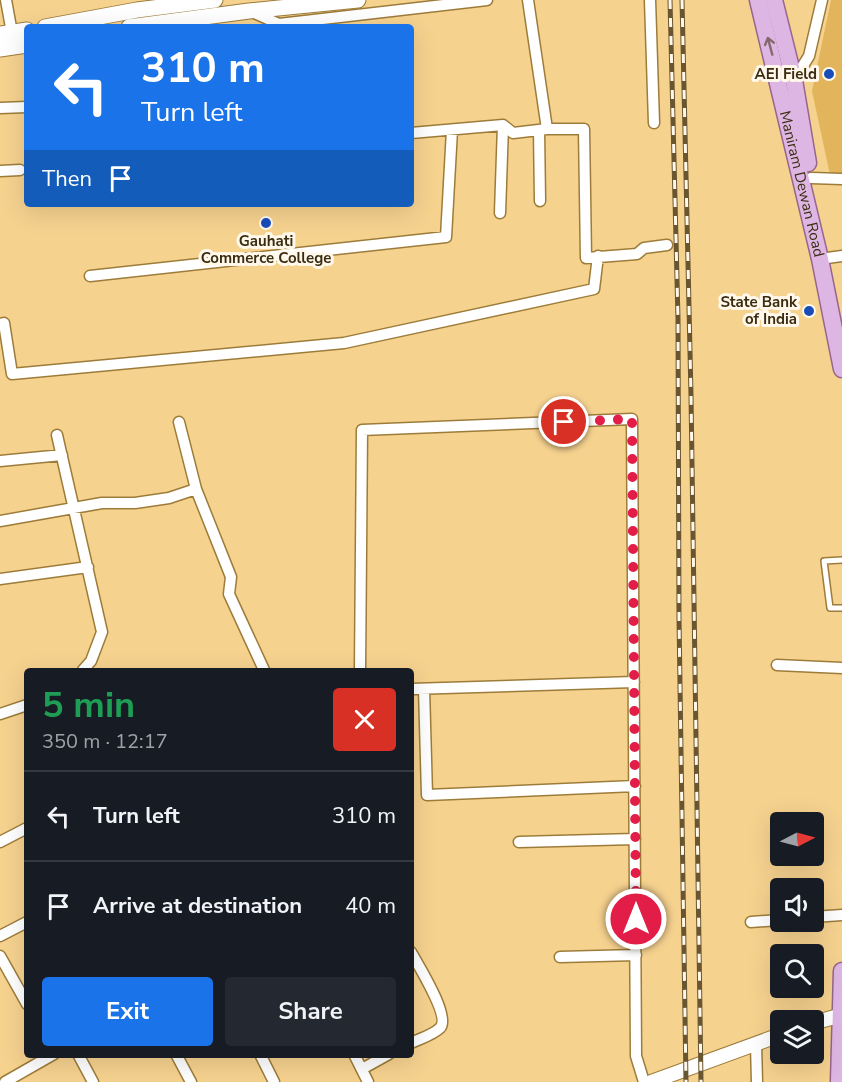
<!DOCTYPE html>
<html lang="en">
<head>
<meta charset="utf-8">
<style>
  :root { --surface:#171b24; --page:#242831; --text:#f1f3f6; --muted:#9ea1a6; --line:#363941; --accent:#1a73e8 }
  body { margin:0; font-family:"Nunito Sans",sans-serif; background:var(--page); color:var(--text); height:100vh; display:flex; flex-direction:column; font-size:22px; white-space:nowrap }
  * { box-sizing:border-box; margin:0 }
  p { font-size:20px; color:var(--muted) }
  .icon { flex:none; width:33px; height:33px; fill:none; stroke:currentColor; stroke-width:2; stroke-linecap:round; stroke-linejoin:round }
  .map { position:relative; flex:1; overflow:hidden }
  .side { position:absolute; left:24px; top:668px; width:390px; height:390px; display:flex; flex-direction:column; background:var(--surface); border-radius:6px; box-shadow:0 6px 24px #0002 }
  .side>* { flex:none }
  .guide { position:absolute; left:24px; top:24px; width:390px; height:183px; border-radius:6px; box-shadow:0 6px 24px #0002; background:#1a73e8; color:#fff; overflow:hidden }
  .needle { width:39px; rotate:84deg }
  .fabs { position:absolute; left:770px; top:812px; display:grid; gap:12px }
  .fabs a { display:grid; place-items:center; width:54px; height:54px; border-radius:6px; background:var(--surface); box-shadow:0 6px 24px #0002; font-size:30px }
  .pin { position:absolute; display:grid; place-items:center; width:51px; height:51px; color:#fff; margin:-26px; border:3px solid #fff; border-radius:50%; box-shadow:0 2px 6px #0007 }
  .me { position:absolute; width:66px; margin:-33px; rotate:0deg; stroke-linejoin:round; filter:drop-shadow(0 0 4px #0008) }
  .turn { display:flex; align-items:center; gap:21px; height:126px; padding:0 18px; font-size:27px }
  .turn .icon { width:78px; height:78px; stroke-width:2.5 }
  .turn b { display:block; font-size:42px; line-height:51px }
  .then { display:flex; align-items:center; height:57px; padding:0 18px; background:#0003; gap:12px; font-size:22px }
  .round { display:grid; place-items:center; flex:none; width:63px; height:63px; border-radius:6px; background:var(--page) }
  .head { display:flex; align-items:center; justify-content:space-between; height:102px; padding:0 18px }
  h1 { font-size:36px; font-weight:700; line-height:45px; color:#1e9e55 }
  .cta { display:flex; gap:12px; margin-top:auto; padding:12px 18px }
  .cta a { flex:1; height:69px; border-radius:6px; background:var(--accent); color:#fff; font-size:24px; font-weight:700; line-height:69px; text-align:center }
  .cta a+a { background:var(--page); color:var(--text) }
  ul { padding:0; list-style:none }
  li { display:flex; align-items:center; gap:18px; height:90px; padding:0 18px; border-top:2px solid var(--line) }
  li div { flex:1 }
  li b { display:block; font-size:22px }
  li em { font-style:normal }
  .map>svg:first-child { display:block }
  .green { fill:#e2b55c }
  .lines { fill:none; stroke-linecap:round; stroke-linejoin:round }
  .service-casing { stroke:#9d7c3a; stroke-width:8 }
  .minor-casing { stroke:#9d7c3a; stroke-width:13 }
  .tertiary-casing { stroke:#9d7c3a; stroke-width:16 }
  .secondary-casing { stroke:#9d7c3a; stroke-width:17 }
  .primary-casing { stroke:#96668d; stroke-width:19 }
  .service { stroke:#fff; stroke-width:5 }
  .minor { stroke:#fff; stroke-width:10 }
  .tertiary { stroke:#fff; stroke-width:14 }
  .secondary { stroke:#fff; stroke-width:15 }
  .primary { stroke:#deb6e3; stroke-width:16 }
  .rail-casing { stroke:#695530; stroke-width:5 }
  .rail { stroke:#fff8eb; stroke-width:3; stroke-dasharray:9; stroke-linecap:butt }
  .oneway { stroke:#846a6f }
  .route { stroke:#e11d48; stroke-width:10; stroke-dasharray:0 18 }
  .poi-dot { fill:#184db9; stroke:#fff8eb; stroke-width:2 }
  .labels { text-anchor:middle; stroke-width:6; stroke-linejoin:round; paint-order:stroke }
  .poi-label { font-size:15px; font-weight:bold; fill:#3a2c10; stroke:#fff8eb; text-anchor:end }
  .street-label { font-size:15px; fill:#3a2c10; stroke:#fff8eb }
</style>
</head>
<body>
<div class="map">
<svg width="842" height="1082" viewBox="0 0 842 1082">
  <rect width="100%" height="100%" fill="#f6d28f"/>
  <path class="green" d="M831 0H842V185L832 184 812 91Z"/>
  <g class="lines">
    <g class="service-casing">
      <path id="service" d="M842 560 824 561 830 608H842"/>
    </g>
    <g class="minor-casing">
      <path id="minor" d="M6 0 12 33
        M650 0 654 123
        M252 12 279 24 487 0
        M791 81 794 80 809 56 822 0
        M0 108 27 107
        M547 129H584L586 258 637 254 644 248 667 245
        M539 130 540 201
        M411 133 503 125 513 133 547 129 528 0
        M0 171 20 170
        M811 178 842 179
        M500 213 503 125
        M820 259 842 256
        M90 276 446 237 452 130
        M0 324 4 323 12 374 344 343 594 289 598 256
        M179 422 196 489 231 577 229 594 264 670
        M57 435 102 632 91 661 83 670
        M0 461 62 455
        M0 521 102 503H135L169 498 196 489
        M0 579 88 567
        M777 665 842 668
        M360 670 362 430 632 419 636 1056 644 1082
        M411 689 634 682
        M424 689 427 795 635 786
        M0 714 27 705
        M0 842 27 828
        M519 842 635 839
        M813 917 842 915
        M751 922 780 920
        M0 936 27 922
        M411 952C418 965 451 1017 440 1028 433 1035 419 1039 411 1043
        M0 956 27 1004
        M560 957 636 955
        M756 1044 757 1082
        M78 1054 93 1082
        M176 1054 191 1082
        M260 1054 274 1082
        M354 1054 368 1082
        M362 1069 389 1054
        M5 1082 54 1054"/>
    </g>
    <g class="tertiary-casing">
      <path id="tertiary" d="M813 1023 842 1015
        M651 1082 780 1035"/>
    </g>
    <g class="secondary-casing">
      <path id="secondary" d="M45 27 137 10 215 0
        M129 27 249 11 358 0
        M0 34 27 30
        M0 49 27 45"/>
    </g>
    <g class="primary-casing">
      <g id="primary">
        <path id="s1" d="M758 0 820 259 842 369"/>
        <path d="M774 0 794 80 808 163"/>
        <path d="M839 1082 842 971"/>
      </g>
    </g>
    <use href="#service" class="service"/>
    <use href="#minor" class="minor"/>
    <use href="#tertiary" class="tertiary"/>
    <use href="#secondary" class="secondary"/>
    <use href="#primary" class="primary"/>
    <g class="rail-casing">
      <path id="rail" d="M670 0 678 319 679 618 686 1082
        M682 0 691 395 701 1082"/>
    </g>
    <use href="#rail" class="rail"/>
  </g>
  <defs><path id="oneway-shaft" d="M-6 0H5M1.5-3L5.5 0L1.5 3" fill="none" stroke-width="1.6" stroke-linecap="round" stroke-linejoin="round" transform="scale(1.5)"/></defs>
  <use class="oneway" href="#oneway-shaft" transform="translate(770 46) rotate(-105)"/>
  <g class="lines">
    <path class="route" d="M564 422 632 419 636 919"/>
  </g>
  <g class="poi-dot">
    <circle cx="829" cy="74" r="6"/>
    <circle cx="266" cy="223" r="6"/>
    <circle cx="809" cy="311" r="6"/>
  </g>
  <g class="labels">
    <g class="poi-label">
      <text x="817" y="79">AEI Field</text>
      <text x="266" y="246" text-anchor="middle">Gauhati<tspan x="266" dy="17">Commerce College</tspan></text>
      <text x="797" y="307">State Bank<tspan x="797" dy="17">of India</tspan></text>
    </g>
    <g class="street-label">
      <text dy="5" stroke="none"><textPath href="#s1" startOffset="189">Maniram Dewan Road</textPath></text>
    </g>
  </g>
</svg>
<div class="fabs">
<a><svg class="needle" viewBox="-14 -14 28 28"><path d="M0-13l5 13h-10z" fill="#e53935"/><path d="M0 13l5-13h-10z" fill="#9ea1a6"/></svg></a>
<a><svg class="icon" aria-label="sound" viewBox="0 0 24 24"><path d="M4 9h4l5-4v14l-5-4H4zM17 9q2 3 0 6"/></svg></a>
<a><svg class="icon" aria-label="search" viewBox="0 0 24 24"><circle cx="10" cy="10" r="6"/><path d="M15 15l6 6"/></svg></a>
<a><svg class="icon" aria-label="layers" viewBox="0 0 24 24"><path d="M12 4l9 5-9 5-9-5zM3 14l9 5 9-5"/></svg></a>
</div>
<div class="pin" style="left:564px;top:422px;background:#d93025"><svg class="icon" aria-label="arrive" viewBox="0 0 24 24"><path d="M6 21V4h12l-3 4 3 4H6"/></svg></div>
<svg class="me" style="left:636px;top:919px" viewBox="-20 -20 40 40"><circle r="17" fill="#e11d48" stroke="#fff" stroke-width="3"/><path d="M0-11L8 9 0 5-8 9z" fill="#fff"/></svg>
<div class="guide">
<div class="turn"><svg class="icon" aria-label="left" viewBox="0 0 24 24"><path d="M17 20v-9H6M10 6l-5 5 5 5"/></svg><div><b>310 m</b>Turn left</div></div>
<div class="then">Then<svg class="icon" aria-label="arrive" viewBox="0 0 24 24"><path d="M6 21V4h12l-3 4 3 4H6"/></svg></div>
</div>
<section class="side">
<div class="head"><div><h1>5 min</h1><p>350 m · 12:17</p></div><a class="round" style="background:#d93025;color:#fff"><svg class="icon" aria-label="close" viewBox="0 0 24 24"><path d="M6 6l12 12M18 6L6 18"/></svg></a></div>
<ul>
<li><svg class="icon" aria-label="left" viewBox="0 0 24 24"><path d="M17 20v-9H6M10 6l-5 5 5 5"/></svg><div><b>Turn left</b></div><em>310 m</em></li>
<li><svg class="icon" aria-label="arrive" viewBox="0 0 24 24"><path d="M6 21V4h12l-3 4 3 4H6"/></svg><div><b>Arrive at destination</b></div><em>40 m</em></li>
</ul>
<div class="cta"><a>Exit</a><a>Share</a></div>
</section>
</div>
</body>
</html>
